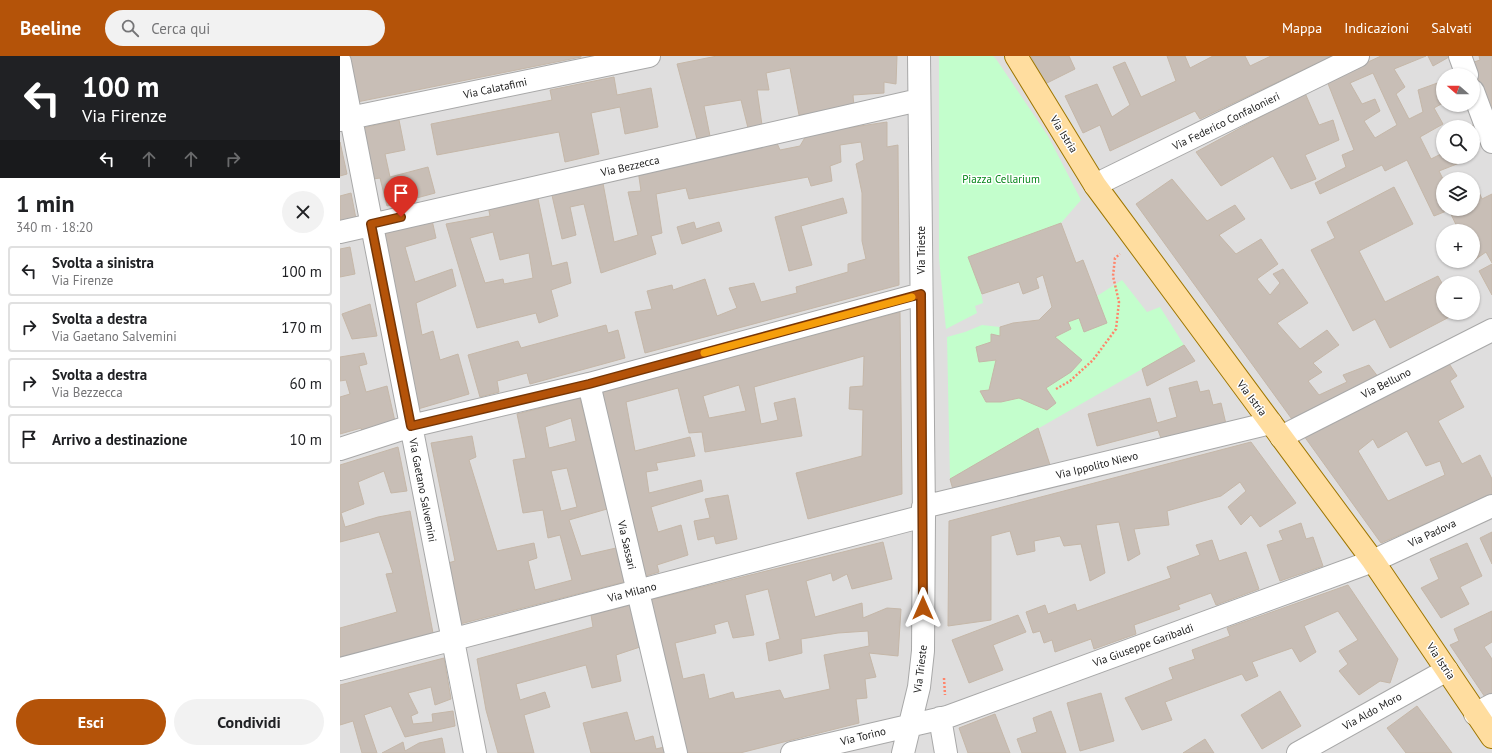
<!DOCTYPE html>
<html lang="it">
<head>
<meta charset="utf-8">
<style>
  :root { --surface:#fff; --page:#f2f2f2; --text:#202124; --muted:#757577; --line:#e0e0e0; --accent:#b45309 }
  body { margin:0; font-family:"PT Sans",sans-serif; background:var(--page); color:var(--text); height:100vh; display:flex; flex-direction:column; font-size:15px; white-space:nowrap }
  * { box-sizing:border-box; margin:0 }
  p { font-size:13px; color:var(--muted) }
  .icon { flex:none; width:22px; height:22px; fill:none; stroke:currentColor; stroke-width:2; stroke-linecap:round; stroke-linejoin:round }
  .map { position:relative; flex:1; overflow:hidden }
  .panel { display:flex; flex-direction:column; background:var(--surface); width:340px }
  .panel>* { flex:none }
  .guide { background:#202124; color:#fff; overflow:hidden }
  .needle { width:26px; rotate:290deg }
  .buttons { position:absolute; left:1096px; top:12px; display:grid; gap:8px }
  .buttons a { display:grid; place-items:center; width:44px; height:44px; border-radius:50%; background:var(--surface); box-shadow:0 1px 3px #0004; font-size:20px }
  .pin { position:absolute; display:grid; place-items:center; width:34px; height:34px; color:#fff; margin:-41px -17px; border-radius:50% 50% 50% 0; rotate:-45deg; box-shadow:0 0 4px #0007 }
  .pin .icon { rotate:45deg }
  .me { position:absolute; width:44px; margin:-22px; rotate:0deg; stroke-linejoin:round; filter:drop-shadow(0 0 3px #0008) }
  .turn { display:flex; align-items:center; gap:14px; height:84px; padding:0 16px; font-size:18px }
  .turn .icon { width:52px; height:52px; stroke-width:2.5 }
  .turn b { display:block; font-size:28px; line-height:34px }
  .lanes { display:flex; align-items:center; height:38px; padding:0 16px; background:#0003; justify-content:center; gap:20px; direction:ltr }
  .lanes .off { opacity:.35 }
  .round { display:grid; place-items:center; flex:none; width:42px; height:42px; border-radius:21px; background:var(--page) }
  .summary { display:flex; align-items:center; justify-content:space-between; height:68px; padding:0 16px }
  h1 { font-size:24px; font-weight:700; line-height:30px }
  .cta { display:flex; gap:8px; margin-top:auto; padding:8px 16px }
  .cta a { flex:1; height:46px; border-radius:24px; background:var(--accent); color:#fff; font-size:16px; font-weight:700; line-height:46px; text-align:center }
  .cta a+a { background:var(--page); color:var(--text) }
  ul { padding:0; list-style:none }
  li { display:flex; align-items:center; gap:12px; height:50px; margin:0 8px 6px; padding:0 8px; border:2px solid var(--line); border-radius:4px }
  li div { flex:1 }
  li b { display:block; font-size:15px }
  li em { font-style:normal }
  header { display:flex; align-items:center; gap:24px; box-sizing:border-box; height:56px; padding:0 20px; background:var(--accent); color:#fff }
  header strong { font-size:19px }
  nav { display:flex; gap:22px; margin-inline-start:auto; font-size:14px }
  .search { width:280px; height:36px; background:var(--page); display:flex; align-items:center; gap:10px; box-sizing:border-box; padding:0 14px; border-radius:22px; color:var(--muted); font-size:15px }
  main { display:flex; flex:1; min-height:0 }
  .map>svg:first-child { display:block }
  .residential { fill:#dfdede; fill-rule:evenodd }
  .park { fill:#c3fecc }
  .building { fill:#c8beb6; stroke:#c5b7a8; fill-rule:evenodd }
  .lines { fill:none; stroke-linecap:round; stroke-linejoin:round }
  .minor-casing { stroke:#a8a8a8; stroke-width:24 }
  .major-casing { stroke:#9e7600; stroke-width:24 }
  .path { stroke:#ff856b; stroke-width:2.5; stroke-dasharray:2 2; stroke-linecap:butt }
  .minor { stroke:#fff; stroke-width:22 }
  .major { stroke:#ffdd9f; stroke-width:22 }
  .route-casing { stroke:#753606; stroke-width:10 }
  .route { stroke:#b45309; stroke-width:7 }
  .slow { stroke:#f59e0b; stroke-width:7 }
  .labels { text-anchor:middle; stroke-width:3; stroke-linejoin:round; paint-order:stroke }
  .street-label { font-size:11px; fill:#212121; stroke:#fff }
  .park-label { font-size:11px; fill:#048618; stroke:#fff }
</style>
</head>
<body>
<header>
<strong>Beeline</strong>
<div class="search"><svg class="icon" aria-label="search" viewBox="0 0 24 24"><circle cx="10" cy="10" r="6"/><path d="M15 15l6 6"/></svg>Cerca qui</div>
<nav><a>Mappa</a><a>Indicazioni</a><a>Salvati</a></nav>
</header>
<main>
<section class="panel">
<div class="guide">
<div class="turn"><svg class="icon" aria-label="left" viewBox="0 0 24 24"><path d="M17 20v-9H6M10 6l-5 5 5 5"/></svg><div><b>100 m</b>Via Firenze</div></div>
<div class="lanes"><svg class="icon" aria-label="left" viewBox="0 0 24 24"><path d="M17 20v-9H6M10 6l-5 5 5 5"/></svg><svg class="icon off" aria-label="ahead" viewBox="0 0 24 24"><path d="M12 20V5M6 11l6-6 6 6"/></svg><svg class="icon off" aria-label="ahead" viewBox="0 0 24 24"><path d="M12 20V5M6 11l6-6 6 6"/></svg><svg class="icon off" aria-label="right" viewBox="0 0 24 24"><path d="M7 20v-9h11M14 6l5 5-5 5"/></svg></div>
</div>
<div class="summary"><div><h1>1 min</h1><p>340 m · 18:20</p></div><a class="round"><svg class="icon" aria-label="close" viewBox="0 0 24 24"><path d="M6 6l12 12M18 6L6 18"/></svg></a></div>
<ul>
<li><svg class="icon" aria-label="left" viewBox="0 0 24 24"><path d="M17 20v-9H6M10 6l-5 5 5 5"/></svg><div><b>Svolta a sinistra</b><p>Via Firenze</p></div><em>100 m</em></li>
<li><svg class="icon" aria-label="right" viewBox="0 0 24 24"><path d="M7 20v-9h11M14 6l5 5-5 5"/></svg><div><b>Svolta a destra</b><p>Via Gaetano Salvemini</p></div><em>170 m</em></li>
<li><svg class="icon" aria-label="right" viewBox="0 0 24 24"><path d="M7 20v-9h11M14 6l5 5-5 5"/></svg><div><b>Svolta a destra</b><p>Via Bezzecca</p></div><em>60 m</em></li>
<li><svg class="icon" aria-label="arrive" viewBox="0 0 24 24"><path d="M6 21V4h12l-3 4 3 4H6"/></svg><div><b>Arrivo a destinazione</b></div><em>10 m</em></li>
</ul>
<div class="cta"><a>Esci</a><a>Condividi</a></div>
</section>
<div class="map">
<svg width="1152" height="697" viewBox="0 0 1152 697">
  <rect width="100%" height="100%" fill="#f2efe7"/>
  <path class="residential" d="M0 0H1152V697H0ZM1103 19H1133V49H1103ZM1103 71H1133V101H1103ZM1103 123H1133V153H1103ZM1103 175H1133V205H1103ZM1103 227H1133V257H1103Z"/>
  <path class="park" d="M599 0H653L656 3 708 80 741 144 721 167 628 201 640 232 643 247 635 250 637 257 606 273 599 202Z
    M782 224 807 256 820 251 844 289 610 423 607 281 625 276 642 269 660 271V280L651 278V286L636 291 639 306 656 304 649 334 640 335 646 346H661L679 342 707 354 716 347 706 332 731 316 742 304 715 281 731 273 728 266 739 262 744 276 767 267 757 240Z"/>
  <path class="building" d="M7 0H241V1L17 46Z
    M377 0H557L556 28 544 26V37L513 39 514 51 459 59 450 12 426 17 429 34H417L422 69 408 72 401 44 364 50 370 80 357 83 337 8Z
    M691 0H729L735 13 705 28Z
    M827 0H845L850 12 873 0H905L910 10 931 0H992L860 63 855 55 770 95 760 69 743 77 725 40 757 28 772 61 790 49 773 11 785 6 801 41 836 25Z
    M1041 0H1086L1054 13 1065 31 1056 38 1069 63 1083 56 1078 34 1103 25V47L1094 52 1103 68 1080 81 1091 103 1103 97V101H1125L1127 104 1099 115 1103 123V153H1133V137L1138 134 1142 143 1152 138V207L1146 196 1133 205V175H1119L1109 154 1094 160 1067 104 1045 115 1042 109 980 138 975 127 1006 111 1002 99 1014 94 987 25ZM1033 17 1057 69 1035 82 1024 65 1040 55 1035 43 1022 48 1010 27Z
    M1088 0H1109V1L1093 10Z
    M1139 0H1152V59L1131 7 1140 4Z
    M274 21 277 39 311 32 318 71 285 78 280 51 251 57 259 98 225 106 219 76 97 99 91 68 212 44 210 34Z
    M965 37 979 69 993 64 999 84 965 99 976 123 951 133 933 100 881 130 856 96Z
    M59 64 65 94 45 98 50 121 88 111 95 137 47 150 40 122 33 123 22 72Z
    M547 66V91L558 89 559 229 305 297 295 256 312 253 307 235 332 229 333 234 365 223 377 260 397 252 389 232 414 227 421 246 457 237 456 231 508 216V208L526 203 522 185V137L516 108 524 104 521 86 500 89 501 106 490 110 492 125 471 130 468 121 349 143 346 132 316 138 322 177 311 180 316 198 261 217 244 148 230 151 236 179 222 183 211 135 262 122 274 186 298 179 288 136 301 135 298 114 436 85 440 94 460 90 467 78Z
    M1136 68 1142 83 1133 88V71H1128Z
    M0 86 7 118 0 120Z
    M832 123 867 165 895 149 905 163 879 179 896 198 921 183 938 208 917 223 930 239 940 227 933 218 943 213 968 247 937 267 960 293 987 274 999 289 973 307 982 316 968 325 979 339 1007 326 1003 319 1029 309 1039 322 954 366 796 148Z
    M1054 131 1073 168 1019 195 1045 246 1098 220 1103 229V257H1117L1050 292 1035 263 1013 275 971 194 995 182 987 166Z
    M11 137 17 168 0 172V140Z
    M197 138 212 210 227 206 231 227 211 234 218 260 199 267 196 257 137 272 106 168 150 160 148 150ZM153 176 160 204 189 197 193 222 164 228 163 223 145 227 130 182Z
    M503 142 507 157 461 170 472 209 449 215 435 161Z
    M92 164 96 182 65 191 75 226 112 213 116 230 76 247 82 279 93 275 100 304 118 298 129 338 78 353 44 176Z
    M354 166 356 173 379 166 382 175 342 188 337 171Z
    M721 167 736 207 743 204 767 267 744 276 739 262 728 266 731 273 715 281 742 304 731 316 706 332 716 347 707 354 679 342 661 346H646L640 335 649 334 656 304 639 306 636 291 651 286V278L660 280V271L673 267 699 264 712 251 703 219 696 222 699 232 683 238 679 226 642 238 628 201Z
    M10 191 15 218 0 221V193Z
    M1152 208V239L1139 215Z
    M30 248 37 280 12 283 2 258Z
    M560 256 562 438 468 463 456 417 522 400 523 354 509 353 510 331 523 330 524 300 414 331 421 368 438 364 434 347 455 342 462 380 365 396 362 376 349 377 338 332 286 346 295 395 350 381 355 400 316 407 318 414 306 416 309 437 361 424 363 435 311 451 318 476 341 469 348 499 317 509 319 516 302 521 259 337ZM399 329 406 355 369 362 363 340Z
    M266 269 268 277 278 274 285 302 190 328 187 317 157 325 159 336 140 341 128 299 178 285 181 292Z
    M844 289 855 305 807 330 802 313Z
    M24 297 27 308 19 310 26 336 47 330 56 370 23 378 21 372 0 378V341L10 338 6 324 0 325V301Z
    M1108 306 1117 320 1110 325 1124 351 1098 365 1122 408 1140 399 1152 423V439L1041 487 964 380ZM1067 375 1086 410 1100 405 1105 419 1048 445 1018 395 1033 383 1038 392Z
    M857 325 860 336 869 334 873 349 881 347 886 368 822 385 818 374 757 390 748 358 810 342 817 367 837 361 829 332Z
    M240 342 267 453 229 464 241 500 276 492 284 526 120 568 108 507 115 505 91 387 132 380 136 401 129 404 157 495 194 487 197 502 188 505 195 534 232 524 220 479 208 482 203 454 183 457 173 404 186 402 177 358ZM231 362 236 385 209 392 205 371ZM227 412 237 451 221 455 211 415Z
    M698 372 711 412 614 437 610 423Z
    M911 386 956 447 920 471 911 459 901 469 888 451 906 435 900 426 881 440 827 455 829 469 794 473 800 498 788 505 779 466 756 469 765 517 750 525 741 488 724 490 720 480 694 485 695 495 677 499 670 475 651 480V564L608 570 609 465Z
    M58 391 67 435 51 437 44 415 18 426 24 448 1 457 5 471 38 461 70 455 93 577 0 602V572L57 556 46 518 53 517 39 476 0 486V409Z
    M388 439 397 483 376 488 374 480 358 484 354 465 370 462 365 443Z
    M961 467 966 483 973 481 983 510 940 525 927 489 943 484 939 475Z
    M1152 476V508L1140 482Z
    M872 484 879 505 906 496 919 533 876 549 871 537 838 549 840 553 794 569 796 578 754 593 751 583 715 596 712 584 704 587 700 575 693 577 686 556 705 549 708 558 735 548 737 555 831 522 827 511 860 499 856 489Z
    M543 486 552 523 512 533 507 518 493 525 491 517 466 525 475 561 522 547 523 562 547 552 561 553 558 600 529 597 536 621 525 623 527 642 516 643 519 667 400 697H344L310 544ZM428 533 440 583 426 587 429 605 462 597 461 583 498 577 528 575 529 590 484 599 490 633 444 643 440 634 395 643 393 636 369 643 364 618 343 623 335 587 376 577 374 569 388 565 393 582 414 579 405 539Z
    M1127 487 1142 520 1120 531 1129 548 1101 562 1081 532 1099 523 1090 503Z
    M1008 529 1058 603 1050 627 1040 625 1019 639 999 615 1008 608 999 595 1018 584 998 555 964 570 976 596 960 606 952 592 912 606 918 620 906 625 902 618 825 646 832 664 802 674 785 642 833 623 829 612 855 603 852 594 890 580 887 572Z
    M290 549 300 591 276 599 281 625 252 632 246 609 176 628 180 644 205 636 210 651 184 659 194 697H158L146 654 137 603 253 571 251 559Z
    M1152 555V586L1144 591 1152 603V637L1145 641 1110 589 1119 585 1114 573Z
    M678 559 686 576 653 589 663 614 629 627 612 584Z
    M104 602 111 643 95 649 91 631 68 637 78 657 71 660 73 668 93 666 92 658 113 655 115 670 65 681 51 650 24 659 37 697H22L13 665 0 669V629Z
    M940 635 961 670 922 693 901 659Z
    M761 637 774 685 740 695 727 647Z
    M1077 650 1112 697H1066L1047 672Z
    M711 655 726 697H682L677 683 697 676 693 662Z
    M287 656 295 685 313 680 316 693 324 691 325 697H251L243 667Z
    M655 658 670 697H628L619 672Z
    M102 682 105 697H42L63 686 65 695 79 687Z
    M865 683 874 697H843Z"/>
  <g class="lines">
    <g class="minor-casing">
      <path id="minor" d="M1120 0 1127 19
        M0 6 135 697
        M1133 35 1152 86
        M0 64 309 0
        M755 129 1018 0
        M0 176 579 44
        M249 328 336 697
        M941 381 1152 274
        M0 393 71 370 249 328 581 238
        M583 451 931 367
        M0 613 584 460
        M1135 658 1152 649
        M600 662 606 697
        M452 697 607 661 1033 505 1152 450
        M563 697 579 631 583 595 584 460 579 0
        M958 697 1107 614"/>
    </g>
    <g class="major-casing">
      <path id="major" d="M676 0 755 129 1033 505 1152 681"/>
    </g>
    <path class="path" d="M716 333 730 325 753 304 776 273 779 246 773 220 775 202 780 198
      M604 622 605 639"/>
    <use href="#minor" class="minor"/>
    <use href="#major" class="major"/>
  </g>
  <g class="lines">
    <g class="route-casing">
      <path id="route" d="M61 161 31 168 71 370 249 328 581 238 583 552"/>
    </g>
    <use href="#route" class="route"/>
    <path class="slow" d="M364 297 572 241"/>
  </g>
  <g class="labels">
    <g class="street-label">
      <text transform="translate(155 32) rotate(-12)" y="4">Via Calatafimi</text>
      <text transform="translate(886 65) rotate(-26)" y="4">Via Federico Confalonieri</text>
      <text transform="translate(724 78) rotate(58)" y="4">Via Istria</text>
      <text transform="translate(290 110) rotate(-13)" y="4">Via Bezzecca</text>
      <text transform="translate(581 194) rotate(-90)" y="4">Via Trieste</text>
      <text transform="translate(1046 327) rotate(-27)" y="4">Via Belluno</text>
      <text transform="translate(912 342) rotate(53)" y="4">Via Istria</text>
      <text transform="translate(757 409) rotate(-14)" y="4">Via Ippolito Nievo</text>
      <text transform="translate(83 434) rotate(79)" y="4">Via Gaetano Salvemini</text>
      <text transform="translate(1092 477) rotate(-25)" y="4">Via Padova</text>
      <text transform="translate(287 489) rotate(77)" y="4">Via Sassari</text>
      <text transform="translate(292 536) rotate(-15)" y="4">Via Milano</text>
      <text transform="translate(803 589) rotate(-20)" y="4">Via Giuseppe Garibaldi</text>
      <text transform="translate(1101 605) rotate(56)" y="4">Via Istria</text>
      <text transform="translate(580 613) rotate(-83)" y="4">Via Trieste</text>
      <text transform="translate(1032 655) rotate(-29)" y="4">Via Aldo Moro</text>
      <text transform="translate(523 680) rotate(-14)" y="4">Via Torino</text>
    </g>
    <g class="park-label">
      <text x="661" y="127">Piazza Cellarium</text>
    </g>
  </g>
</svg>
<div class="buttons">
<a><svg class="needle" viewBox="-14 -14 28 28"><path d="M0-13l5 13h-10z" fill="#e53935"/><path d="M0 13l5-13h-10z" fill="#757577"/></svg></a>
<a><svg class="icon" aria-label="search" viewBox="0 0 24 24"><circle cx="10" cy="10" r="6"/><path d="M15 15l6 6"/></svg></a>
<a><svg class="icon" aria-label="layers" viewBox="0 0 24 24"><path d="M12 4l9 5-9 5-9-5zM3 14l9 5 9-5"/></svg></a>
<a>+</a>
<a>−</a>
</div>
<div class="pin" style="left:61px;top:161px;background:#d93025"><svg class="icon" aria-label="arrive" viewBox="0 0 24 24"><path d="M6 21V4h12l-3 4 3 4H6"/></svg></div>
<svg class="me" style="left:583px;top:552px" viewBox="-20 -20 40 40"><path d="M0-17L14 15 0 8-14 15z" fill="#b45309" stroke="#fff" stroke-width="4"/></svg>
</div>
</main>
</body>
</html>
